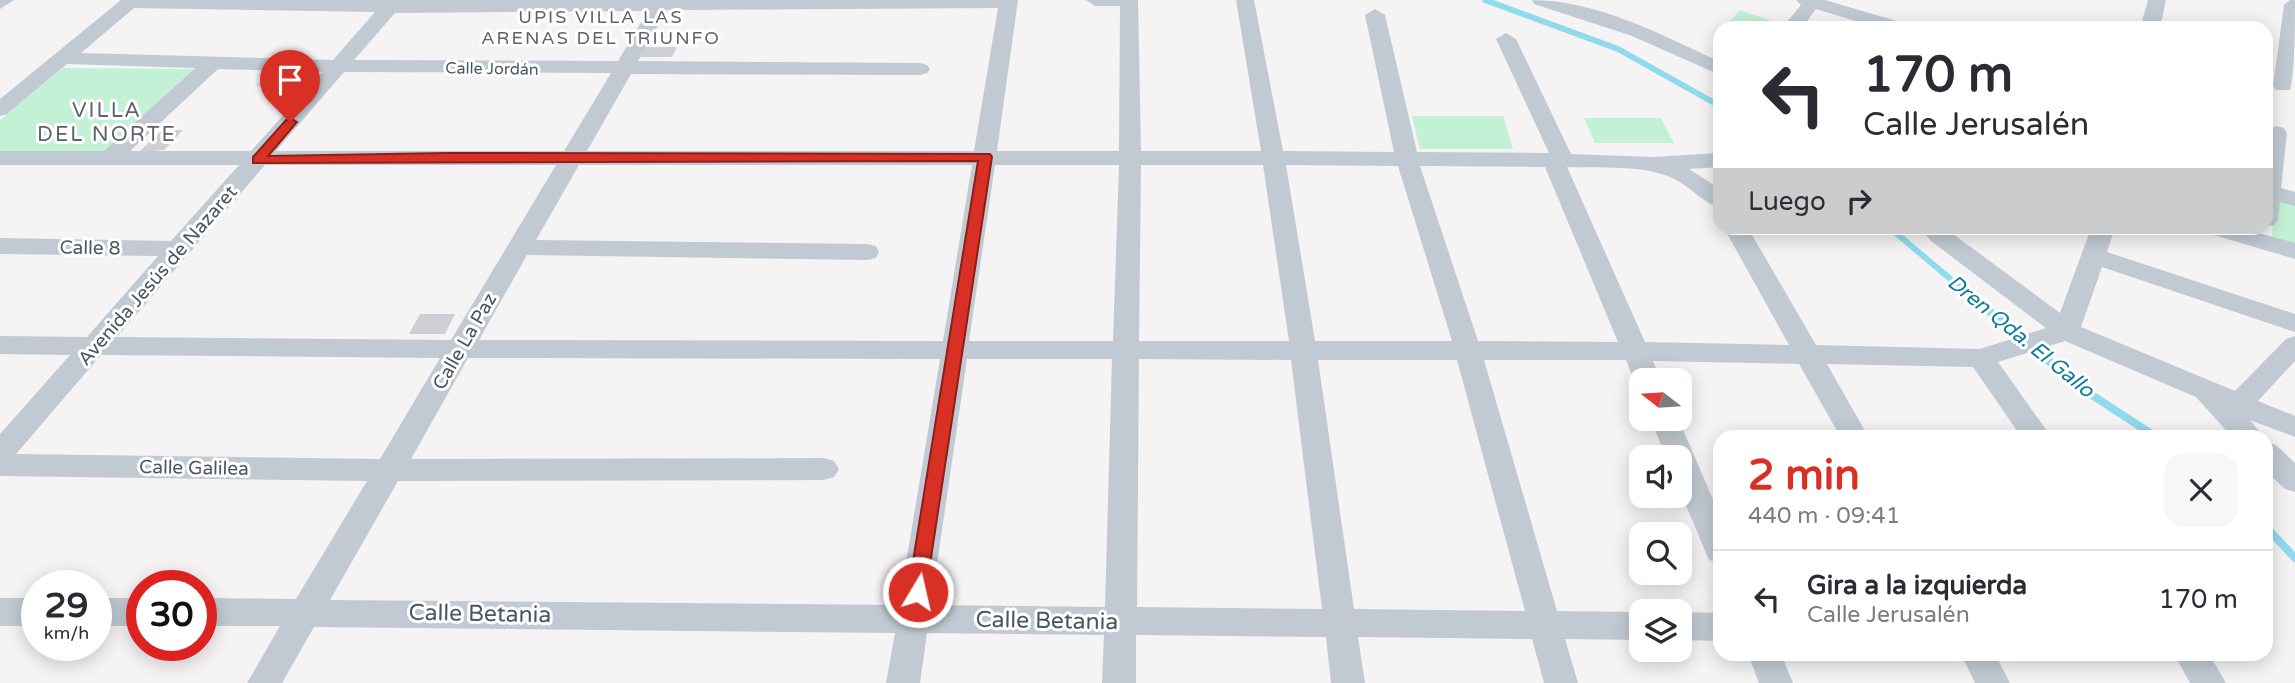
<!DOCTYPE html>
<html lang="es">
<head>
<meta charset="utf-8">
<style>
  :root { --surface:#fff; --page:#f7f7f7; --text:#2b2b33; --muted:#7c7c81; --line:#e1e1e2; --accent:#d93025 }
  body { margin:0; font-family:"Varela Round",sans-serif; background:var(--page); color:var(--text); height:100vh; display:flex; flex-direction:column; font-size:26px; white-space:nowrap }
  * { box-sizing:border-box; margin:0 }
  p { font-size:23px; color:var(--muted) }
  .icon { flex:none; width:38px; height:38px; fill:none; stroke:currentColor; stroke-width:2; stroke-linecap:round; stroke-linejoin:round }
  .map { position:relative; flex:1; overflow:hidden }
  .panel { position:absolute; left:1713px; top:430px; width:560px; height:231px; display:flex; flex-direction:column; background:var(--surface); border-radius:21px; box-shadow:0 4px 18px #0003 }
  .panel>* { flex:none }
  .top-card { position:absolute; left:1713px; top:21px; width:560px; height:214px; border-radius:21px; box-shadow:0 4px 18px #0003; background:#fff; color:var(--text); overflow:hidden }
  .needle { width:46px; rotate:287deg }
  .tools { position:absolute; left:1629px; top:368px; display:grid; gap:14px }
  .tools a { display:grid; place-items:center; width:63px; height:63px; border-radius:14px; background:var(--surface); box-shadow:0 4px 18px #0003; font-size:35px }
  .speed { position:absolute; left:21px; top:570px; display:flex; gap:14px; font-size:35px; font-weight:700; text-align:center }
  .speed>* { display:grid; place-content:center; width:91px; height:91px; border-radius:50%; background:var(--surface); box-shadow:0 4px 18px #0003; line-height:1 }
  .speed small { font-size:18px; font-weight:400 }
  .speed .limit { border:10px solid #d22; background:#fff; color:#111 }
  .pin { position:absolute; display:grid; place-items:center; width:60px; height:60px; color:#fff; margin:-72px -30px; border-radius:50% 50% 50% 0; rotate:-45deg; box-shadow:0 0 7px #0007 }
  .pin .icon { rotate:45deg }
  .me { position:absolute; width:77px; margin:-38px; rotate:9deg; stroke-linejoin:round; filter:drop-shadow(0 0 5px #0008) }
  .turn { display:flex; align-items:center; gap:24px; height:147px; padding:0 35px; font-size:32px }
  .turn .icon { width:91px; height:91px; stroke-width:2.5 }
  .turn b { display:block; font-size:49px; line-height:60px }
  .then { display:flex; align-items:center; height:66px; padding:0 35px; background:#0003; gap:14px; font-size:26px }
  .round { display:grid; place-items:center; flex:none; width:74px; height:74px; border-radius:21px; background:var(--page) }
  .summary { display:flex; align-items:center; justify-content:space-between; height:119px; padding:0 35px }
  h1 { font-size:42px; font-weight:700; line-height:52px; color:var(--accent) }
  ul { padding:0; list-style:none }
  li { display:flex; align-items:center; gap:21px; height:98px; padding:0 35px; border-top:2px solid var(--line) }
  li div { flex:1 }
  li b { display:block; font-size:26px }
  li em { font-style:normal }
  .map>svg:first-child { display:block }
  .green { fill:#c3f1d5 }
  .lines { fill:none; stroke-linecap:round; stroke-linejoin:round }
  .stream-far1 { stroke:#90daee; stroke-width:6 }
  .stream { stroke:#90daee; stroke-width:8 }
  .building { fill:#cdcfd5 }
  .minor { fill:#c1cad2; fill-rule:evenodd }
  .route { fill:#d93025; stroke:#8d1f18; stroke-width:2 }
  .labels { text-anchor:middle; stroke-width:6; stroke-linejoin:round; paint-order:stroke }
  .far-street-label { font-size:16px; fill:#4a5661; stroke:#fff }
  .far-neighbourhood-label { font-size:18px; letter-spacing:2px; fill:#5f6368; stroke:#fff }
  .street-label { font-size:19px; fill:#4a5661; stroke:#fff }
  .neighbourhood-label { font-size:21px; letter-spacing:2px; fill:#5f6368; stroke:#fff }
  .water-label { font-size:21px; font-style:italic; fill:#0c7c9b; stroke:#fff }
  .near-street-label { font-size:23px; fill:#4a5661; stroke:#fff }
</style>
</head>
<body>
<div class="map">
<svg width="2295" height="683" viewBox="0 0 2295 683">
  <rect width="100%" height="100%" fill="#f5f3f3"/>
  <path class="green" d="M1740 10 1780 24 1777 28H1724Z
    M63 68 193 69 102 155 0 154V120Z
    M1412 116H1503L1513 149H1420Z
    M1584 118H1661L1674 143H1595Z
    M2274 197 2295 203V247L2272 240Z"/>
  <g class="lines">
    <path class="stream-far1" d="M1485 0 1618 49 1720 106
      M1890 228 1967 293"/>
    <path class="stream" d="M1965 291 2081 388 2158 438
      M2266 527 2295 558"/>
  </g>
  <path class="building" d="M646 47H677L672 57H640Z
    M273 70H282L271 81 256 86Z
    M162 130H183L164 150 139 152Z
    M420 314H455L445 334H409Z"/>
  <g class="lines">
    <path class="minor" d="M0 0H14L0 9Z
      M121 0H1018L997 151H1119L1120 6H1095L1086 0H1138L1141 151H1261L1236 0H1254L1283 151 1394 152 1365 15 1375 9 1385 15 1417 152 1549 153 1496 39 1506 33 1516 39 1571 154 1652 157 1720 153V167L1689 169 1720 189V208C1704 204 1688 184 1670 177 1640 164 1600 169 1567 167L1645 342 1789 345 1724 228H1748L1816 345 1980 349 2046 328 1931 241 1920 228H1945L2060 313 2091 228H2115L2107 252 2295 314V332L2102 267 2081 327 2235 391 2286 339 2295 336V361L2258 401 2295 416V437L2250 420 2265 438H2233L2196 397 2065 341 1998 362 2052 438H2022L1973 367 1827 364 1869 438H1841L1799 364 1653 361 1661 380H1642V388L1634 380 1626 360H1484L1557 611 1642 612V640L1565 639 1578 683H1544L1532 639 1358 637 1365 683H1331L1326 637 1136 635V683H1102L1104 635 927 633 920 683H886L895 633 314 627 282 683H247L280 626H201V598L296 599 367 481 0 476V434L70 355 0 354V336L87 337 158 256 0 254V238L171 241 239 165H0V151H104L195 68 67 64 7 114 0 116V99ZM134 8 375 12 333 60 81 53ZM998 8 974 151H587L631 74 920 75 927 73 930 69 927 65 920 63 638 61 667 10ZM648 11 618 61 354 60 395 13ZM218 69 322 72 251 151H130ZM344 72 611 73 564 151H276ZM265 165H556L451 340 117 337ZM579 165H972L943 341 479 340 527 255 867 260 876 258 879 252 876 246 867 244 536 240ZM995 165H1119L1113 341H969ZM1141 165H1263L1289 341H1139ZM1286 165 1398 166 1452 341H1315ZM1420 166 1545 167 1618 342 1478 341ZM101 355 440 358 380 459 16 454ZM468 358 940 359 899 605 330 600 398 481 824 480 834 477 839 469 834 461 824 458 411 459ZM967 359H1112L1105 607 931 605ZM1139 359 1291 360 1322 609 1137 607ZM1318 360H1457L1525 611 1354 609Z
      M1532 0C1597 0 1662 35 1720 62V75L1632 36 1534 4Z
      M1796 0H1825L1907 24 1910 28H1879L1816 9 1802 28H1782L1801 5Z
      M2148 0H2166L2160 28H2140Z
      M2290 0H2295C2295 21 2295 74 2290 90H2276L2273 86 2284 5Z
      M2276 126 2284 128 2287 133 2281 188 2295 192V206L2280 202 2278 220 2274 225 2266 227V131Z
      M2203 228H2240L2295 243V259L2207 233Z
      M1650 418H1678L1720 516V563L1709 560 1680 491V457H1666Z
      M2266 442 2276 445 2295 463V492L2285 489 2266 471Z
      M0 598H37V626H0Z
      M96 598H142V626H96Z
      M1680 612 1720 613V641L1680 640Z
      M1748 654H1781L1793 683H1759Z
      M1961 654H1995L2010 683H1975Z
      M2174 654H2209L2226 683H2190Z"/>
  </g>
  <path class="route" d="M290 118 297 122 268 156 447 153 990 154 992 157 925 597 918 600 911 597 908 592 978 161 253 163V157L286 120Z"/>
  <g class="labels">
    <g class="far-street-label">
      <text transform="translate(492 68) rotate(1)" y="6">Calle Jordán</text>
    </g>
    <g class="far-neighbourhood-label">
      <text x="601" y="23">UPIS VILLA LAS<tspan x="601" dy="21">ARENAS DEL TRIUNFO</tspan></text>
    </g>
    <g class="street-label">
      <text transform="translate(90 247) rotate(1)" y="7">Calle 8</text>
      <text transform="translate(157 275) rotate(-49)" y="7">Avenida Jesús de Nazaret</text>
      <text transform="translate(464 341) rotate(-60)" y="7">Calle La Paz</text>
      <text transform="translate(194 467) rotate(1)" y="7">Calle Galilea</text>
    </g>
    <g class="neighbourhood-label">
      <text x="107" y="117">VILLA<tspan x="107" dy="24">DEL NORTE</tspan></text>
    </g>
    <g class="water-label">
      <text transform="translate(2021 336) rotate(39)" y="7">Dren Qda. El Gallo</text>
    </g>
    <g class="near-street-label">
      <text transform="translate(480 613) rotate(1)" y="8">Calle Betania</text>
      <text transform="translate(1047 620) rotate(1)" y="8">Calle Betania</text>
    </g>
  </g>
</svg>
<div class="tools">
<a><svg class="needle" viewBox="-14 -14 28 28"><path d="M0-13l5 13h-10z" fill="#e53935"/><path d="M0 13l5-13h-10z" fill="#7c7c81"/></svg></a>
<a><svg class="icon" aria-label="sound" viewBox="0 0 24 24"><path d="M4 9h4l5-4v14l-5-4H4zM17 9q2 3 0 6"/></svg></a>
<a><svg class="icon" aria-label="search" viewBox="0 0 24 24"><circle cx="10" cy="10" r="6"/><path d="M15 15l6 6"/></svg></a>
<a><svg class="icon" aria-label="layers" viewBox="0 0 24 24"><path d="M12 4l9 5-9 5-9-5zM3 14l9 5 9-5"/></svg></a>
</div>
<div class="speed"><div>29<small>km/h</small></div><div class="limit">30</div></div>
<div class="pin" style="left:290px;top:122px;background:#d93025"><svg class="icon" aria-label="arrive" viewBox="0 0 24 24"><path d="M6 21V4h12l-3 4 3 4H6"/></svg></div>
<svg class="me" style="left:918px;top:592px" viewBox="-20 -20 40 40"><circle r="17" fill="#d93025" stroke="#fff" stroke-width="3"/><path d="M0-11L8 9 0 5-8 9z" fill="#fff"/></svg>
<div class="top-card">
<div class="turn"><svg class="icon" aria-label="left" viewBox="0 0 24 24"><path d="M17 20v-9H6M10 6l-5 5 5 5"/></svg><div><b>170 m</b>Calle Jerusalén</div></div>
<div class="then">Luego<svg class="icon" aria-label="right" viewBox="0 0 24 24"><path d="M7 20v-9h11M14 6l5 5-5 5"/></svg></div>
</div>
<section class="panel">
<div class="summary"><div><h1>2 min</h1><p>440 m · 09:41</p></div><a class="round"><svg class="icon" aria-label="close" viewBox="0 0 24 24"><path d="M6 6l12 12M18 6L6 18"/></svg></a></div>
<ul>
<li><svg class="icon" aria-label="left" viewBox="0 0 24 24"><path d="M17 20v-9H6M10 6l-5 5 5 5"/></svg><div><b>Gira a la izquierda</b><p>Calle Jerusalén</p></div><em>170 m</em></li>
</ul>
</section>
</div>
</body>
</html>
